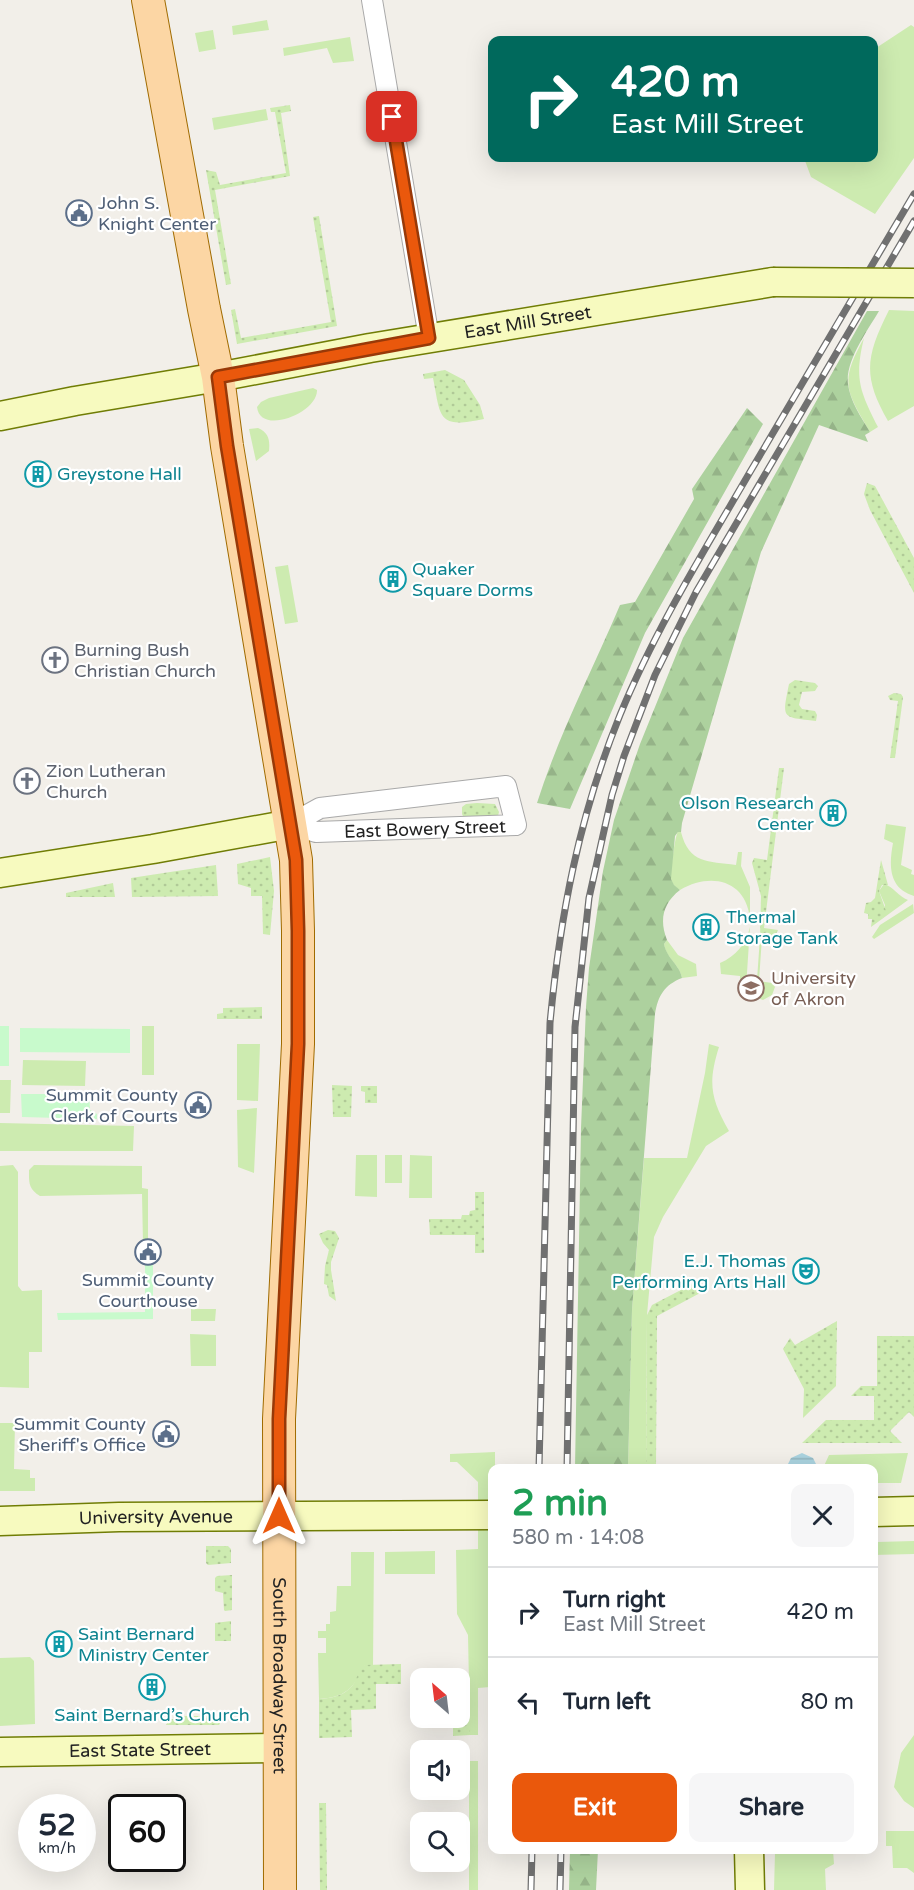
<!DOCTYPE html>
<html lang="en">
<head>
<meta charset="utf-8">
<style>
  :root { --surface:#fff; --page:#f6f6f7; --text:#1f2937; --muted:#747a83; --line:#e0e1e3; --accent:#ea580c }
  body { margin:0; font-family:"Varela Round",sans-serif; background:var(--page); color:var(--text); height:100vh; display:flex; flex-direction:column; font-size:22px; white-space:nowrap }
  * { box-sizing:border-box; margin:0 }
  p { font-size:20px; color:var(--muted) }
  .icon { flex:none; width:33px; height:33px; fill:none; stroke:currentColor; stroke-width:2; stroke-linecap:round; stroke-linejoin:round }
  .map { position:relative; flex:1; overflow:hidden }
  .details { position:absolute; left:488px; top:1464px; width:390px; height:390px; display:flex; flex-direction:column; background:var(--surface); border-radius:12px; box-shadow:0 6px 24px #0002 }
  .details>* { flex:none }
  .guide { position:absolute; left:488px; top:36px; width:390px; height:126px; border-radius:12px; box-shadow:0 6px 24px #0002; background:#00695c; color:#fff; overflow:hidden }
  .needle { width:39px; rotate:332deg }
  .buttons { position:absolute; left:410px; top:1668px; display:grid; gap:12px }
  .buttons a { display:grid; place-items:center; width:60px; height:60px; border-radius:12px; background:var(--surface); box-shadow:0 6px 24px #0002; font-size:30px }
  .speed { position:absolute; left:18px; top:1794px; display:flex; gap:12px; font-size:30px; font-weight:700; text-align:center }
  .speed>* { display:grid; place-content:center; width:78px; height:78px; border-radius:50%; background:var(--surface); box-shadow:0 6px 24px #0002; line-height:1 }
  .speed small { font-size:15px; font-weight:400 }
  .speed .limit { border:3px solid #111; border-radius:9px; background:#fff; color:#111 }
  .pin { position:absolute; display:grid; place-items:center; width:51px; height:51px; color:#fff; margin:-26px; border-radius:12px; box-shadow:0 3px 9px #0006 }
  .me { position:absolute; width:66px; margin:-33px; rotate:0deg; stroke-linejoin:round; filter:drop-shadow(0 0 4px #0008) }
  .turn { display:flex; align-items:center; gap:21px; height:126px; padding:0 24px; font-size:27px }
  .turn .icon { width:78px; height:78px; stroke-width:2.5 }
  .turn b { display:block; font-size:42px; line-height:51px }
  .round { display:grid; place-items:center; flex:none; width:63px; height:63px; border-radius:12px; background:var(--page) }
  .headline { display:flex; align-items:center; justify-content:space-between; height:102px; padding:0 24px }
  h1 { font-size:36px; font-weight:800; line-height:45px; color:#1e9e55 }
  .primary-button { display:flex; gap:12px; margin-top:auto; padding:12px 24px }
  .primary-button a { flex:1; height:69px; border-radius:12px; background:var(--accent); color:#fff; font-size:24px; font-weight:800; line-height:69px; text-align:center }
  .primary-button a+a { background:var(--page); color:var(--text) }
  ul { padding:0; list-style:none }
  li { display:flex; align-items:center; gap:18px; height:90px; padding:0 24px; border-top:2px solid var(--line) }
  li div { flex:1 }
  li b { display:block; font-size:22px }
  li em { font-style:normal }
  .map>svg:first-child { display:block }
  .grass { fill:#cdebb0 }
  .forest { fill:url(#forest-firs) }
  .park { fill:#c8facc }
  .garden { fill:url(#garden-dots) }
  .water { fill:url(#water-rules) }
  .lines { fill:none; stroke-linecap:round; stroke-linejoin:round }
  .street-casing { stroke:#a9a9a9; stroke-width:22 }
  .secondary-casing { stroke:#707d05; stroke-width:31 }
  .primary-casing { stroke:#a06b00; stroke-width:34 }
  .street { stroke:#fff; stroke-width:20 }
  .secondary { stroke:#f7fabf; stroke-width:28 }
  .primary { stroke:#fcd6a4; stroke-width:32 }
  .rail-casing { stroke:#707070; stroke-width:7 }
  .rail { stroke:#fff; stroke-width:4.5; stroke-dasharray:14; stroke-linecap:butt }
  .secondary-bridge-casing { stroke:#707d05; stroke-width:31; stroke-linecap:butt }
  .secondary-bridge { stroke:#f7fabf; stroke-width:28 }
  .route-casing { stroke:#983908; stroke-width:15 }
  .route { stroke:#ea580c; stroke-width:10 }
  .labels { text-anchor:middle; stroke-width:4.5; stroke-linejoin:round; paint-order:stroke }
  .service-label { font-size:18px; fill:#4e5e75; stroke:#fff; text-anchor:end }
  .street-label { font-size:18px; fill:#222; stroke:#fff }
  .culture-label { font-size:18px; fill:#0d838f; stroke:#fff; text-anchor:start }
  .worship-label { font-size:18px; fill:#5b616d; stroke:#fff; text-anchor:start }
  .education-label { font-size:18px; fill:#785e54; stroke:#fff; text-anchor:start }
</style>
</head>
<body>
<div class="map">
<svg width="914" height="1890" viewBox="0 0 914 1890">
  <defs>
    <pattern id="forest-firs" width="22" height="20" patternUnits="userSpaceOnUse" patternTransform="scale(1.5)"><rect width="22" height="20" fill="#add19e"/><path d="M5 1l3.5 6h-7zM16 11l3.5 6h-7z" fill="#95b388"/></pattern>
    <pattern id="garden-dots" width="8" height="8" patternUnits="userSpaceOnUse" patternTransform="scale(1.5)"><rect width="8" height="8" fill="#cdebb0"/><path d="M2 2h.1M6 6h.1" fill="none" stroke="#b0c997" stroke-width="1.8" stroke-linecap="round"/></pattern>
    <pattern id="water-rules" width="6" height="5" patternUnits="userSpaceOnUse" patternTransform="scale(1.5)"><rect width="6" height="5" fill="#aad3df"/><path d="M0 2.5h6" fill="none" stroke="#92b5bf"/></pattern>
  </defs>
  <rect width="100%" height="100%" fill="#f2efe9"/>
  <path class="grass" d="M267 20 269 30 233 35 232 26Z
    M911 25 914 27V158L875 214 811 177 804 158H873V50Z
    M213 30 216 49 199 52 195 33Z
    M350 37 354 61 333 63 327 48 284 56 283 48Z
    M266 109 268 120 214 130 212 118Z
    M889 310 914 311V406L888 421C862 376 866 356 889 310Z
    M864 338C854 379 860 391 878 427L870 432C846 390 839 383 864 338Z
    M313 388 317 390C318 413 260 436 257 407L261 402 269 398Z
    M258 428C269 433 270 440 269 451L256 461 249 429Z
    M288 565 298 622 285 624 275 567Z
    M886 824 906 827 901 865 912 870 911 874 914 875V896C888 888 889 865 893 843L884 839Z
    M678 832H681C689 864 708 861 736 865L738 852H742L741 866 750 887V919C746 880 711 872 680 890 676 887 672 885 671 879 670 874 675 835 678 832Z
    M884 884C893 886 899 897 908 900L882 919 885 905 879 891Z
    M913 904 914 913 874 939 872 937 880 925Z
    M750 927 746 988 743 991 740 988V976L721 974 720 963C736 956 746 944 750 927Z
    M760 937H762L759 981 772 983 775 987 772 995 763 1000 758 998 756 994Z
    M667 940 678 955 696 964 697 976 682 978C680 965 666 958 664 944Z
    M142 1026H154V1075H142Z
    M237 1044H260L258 1101 237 1100Z
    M709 1044 719 1047C708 1082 710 1098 729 1131L706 1146 663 1217 654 1237 647 1315 646 1468H628L632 1310 644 1158H687L705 1073Z
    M23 1060 86 1061 85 1086 22 1085Z
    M0 1080H11L10 1113H0Z
    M257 1108 254 1173 238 1167 237 1110Z
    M0 1123 134 1126 133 1151H0Z
    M356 1155H377V1197L355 1196Z
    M385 1155H402V1183H385Z
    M410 1155 432 1156V1198H409Z
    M13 1165 18 1172V1286L22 1291 42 1290V1352H29V1388L0 1387V1166Z
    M34 1165 142 1166V1188L148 1189V1243L143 1244 142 1194 40 1196C28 1189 29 1182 29 1170Z
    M191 1309H216L215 1321H191Z
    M190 1334 216 1335V1366H191Z
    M0 1423H15L14 1469 30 1470V1478H35V1491H0Z
    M495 1452V1468H492L490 1687 478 1688V1735H470L468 1635 457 1614 456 1550 478 1549V1482L457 1462H450V1454Z
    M908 1453 901 1483H873V1468H823L829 1455Z
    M914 1541V1554L873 1555V1547L877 1542Z
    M435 1551V1574H385V1552Z
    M351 1552H374L373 1665H365C353 1689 346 1697 319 1699L318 1653H326V1638H318V1631H326V1624H330V1612L336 1611 337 1586H351Z
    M30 1657 34 1661 35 1724 0 1726V1658Z
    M914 1735V1808L904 1801 894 1787 901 1753Z
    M469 1761H478V1890H469Z
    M886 1831H914V1873L907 1868H893L892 1846H886Z
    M792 1850H833L834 1864 825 1869 826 1890H774L775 1853Z"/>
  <path class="forest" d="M867 311H879C868 330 845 361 848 384 850 401 861 417 870 432L865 435 868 442 819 425 761 552 682 823 681 832H678L675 836 671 879 674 885 680 890C663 903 659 920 667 940L664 944C667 959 680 965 682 978 664 985 658 996 655 1014L632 1310 628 1468H575L581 1128 586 1007 589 968 603 871 614 820 640 744 683 638Z
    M747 408 763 424 645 633 570 809 537 803C559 734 592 671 620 605L635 602 694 499 692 489Z
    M570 1850H598L596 1890H569Z"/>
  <path class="park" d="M0 1026H9V1066H0Z
    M20 1028 130 1029V1053L20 1052Z
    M21 1094H89L90 1110 97 1114V1119L22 1117Z
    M145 1261H153V1319L58 1320 57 1313 145 1312Z"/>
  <path class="garden" d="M290 105 291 111 281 113 290 176 215 190 231 284 226 285 206 170 216 172 220 185 286 173 275 112H271L270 108Z
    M319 216 337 326 237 344 231 310 235 309 241 338 331 322 313 217Z
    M445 370 464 380 480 405 484 419C437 429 441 418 433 378L424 379 423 374Z
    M867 483 875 486 914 558V593L870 510 864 494Z
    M795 680 815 683 818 686 815 691 802 692 799 705 802 709 815 711 817 715 816 721C781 717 782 719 789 684Z
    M894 693 901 694 903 697 895 758H890L898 701 890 700 888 696Z
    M779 768H784L764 928 778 930 775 937H760L761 896 752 863 754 858 767 860Z
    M477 803 495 804 499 812 498 816 464 818 462 814V807L466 804Z
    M270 857 274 891 270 935 263 934 262 896H251V888L238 884 237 864Z
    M881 860 888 885H882L879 891 886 911 882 919 871 927 872 919H868V914L864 913 866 903 871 902 875 898Z
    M216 865 218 896 132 897 131 878Z
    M113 883 115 897H66V893Z
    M262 1007V1019H217V1014L223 1013V1008Z
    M332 1085 352 1086 351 1117H333Z
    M361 1086H377V1103H365V1092L361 1091Z
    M475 1192H484V1253H475V1235H430L429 1219H461L462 1215H469L470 1211 475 1210Z
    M328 1230 335 1231 339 1238 331 1262V1270L336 1301 329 1296 327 1285 324 1284 325 1266 329 1250 323 1243 319 1234Z
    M702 1279V1292L657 1316 656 1468H646L647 1324V1315L652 1305Z
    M837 1321 836 1386 803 1418 804 1389 783 1349 790 1338 795 1345Z
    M877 1336H914V1417L909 1412 890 1431 902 1443H802L826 1420H874V1396H851L861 1386H877Z
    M206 1546H228L231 1549V1563L208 1565 206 1563Z
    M232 1575V1610L225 1611 224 1610 223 1593 215 1591V1578L217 1576Z
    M231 1621V1641H215V1623Z
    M401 1664V1684H376V1709L351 1710 352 1737 319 1738V1699C340 1698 356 1691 359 1668L365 1665Z
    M459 1709H470V1735L453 1736V1718H459Z
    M179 1716H209L210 1719 224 1718 219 1725H166L170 1719H178Z
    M319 1803H326L327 1890H320Z"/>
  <path class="water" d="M802 1453 813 1458 818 1468H786L791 1458Z"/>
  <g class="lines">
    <g class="street-casing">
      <path id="street" d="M372 0 429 338
        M506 786 516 825 316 832 291 824 320 808Z"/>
    </g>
    <g class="secondary-casing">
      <g id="secondary">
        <path id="s1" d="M0 416 75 401 218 377 370 348 773 282"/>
        <path d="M0 873 153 849 291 824"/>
        <path d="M873 1512 914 1511"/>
        <path id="s2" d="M0 1521 119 1517 492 1515"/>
        <path id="s3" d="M0 1752 279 1748"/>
        <path d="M749 1850 750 1890"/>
      </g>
    </g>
    <g class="primary-casing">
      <g id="primary">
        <path id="s4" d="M148 0 204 309 218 377 227 446 296 860 298 931V1044L279 1419 280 1890"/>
      </g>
    </g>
    <use href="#street" class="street"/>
    <use href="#secondary" class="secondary"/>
    <use href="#primary" class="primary"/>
    <g class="rail-casing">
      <path id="rail" d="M539 1468 550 1023C560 916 579 816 620 715 655 630 704 551 750 472 805 379 859 287 914 194
        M567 1468 575 1027 589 898 612 795 624 756 655 675 696 592 914 221
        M531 1890 532 1850
        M560 1890 561 1850"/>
    </g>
    <use href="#rail" class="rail"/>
    <g class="secondary-bridge-casing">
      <path id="secondary-bridge" d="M773 282 914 283"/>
    </g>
    <use href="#secondary-bridge" class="secondary-bridge"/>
  </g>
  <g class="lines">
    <g class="route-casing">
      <path id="route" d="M279 1516V1419L298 1044V931L296 860 227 446 218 377 429 338 392 117"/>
    </g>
    <use href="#route" class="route"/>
  </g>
  <defs>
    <g id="civic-ring" transform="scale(1.35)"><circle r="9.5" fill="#fff" stroke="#5c6f8a" stroke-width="1.5"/><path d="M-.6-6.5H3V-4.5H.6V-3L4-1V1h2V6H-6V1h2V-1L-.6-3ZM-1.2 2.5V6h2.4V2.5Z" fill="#5c6f8a"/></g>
    <g id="building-ring" transform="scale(1.35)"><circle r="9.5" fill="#fff" stroke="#0f9aa8" stroke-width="1.5"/><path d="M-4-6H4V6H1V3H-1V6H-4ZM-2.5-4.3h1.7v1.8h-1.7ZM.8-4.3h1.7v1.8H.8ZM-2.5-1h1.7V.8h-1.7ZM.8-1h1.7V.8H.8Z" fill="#0f9aa8"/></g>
    <g id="church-ring" transform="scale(1.35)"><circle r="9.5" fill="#fff" stroke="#6b7280" stroke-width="1.5"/><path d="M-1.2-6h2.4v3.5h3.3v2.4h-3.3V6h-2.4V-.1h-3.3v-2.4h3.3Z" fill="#6b7280"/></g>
    <g id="university-ring" transform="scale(1.35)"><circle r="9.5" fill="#fff" stroke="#8d6e63" stroke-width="1.5"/><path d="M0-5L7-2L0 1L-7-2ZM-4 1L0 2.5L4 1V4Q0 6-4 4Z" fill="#8d6e63"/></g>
    <g id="theatre-ring" transform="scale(1.35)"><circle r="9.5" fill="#fff" stroke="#0f9aa8" stroke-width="1.5"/><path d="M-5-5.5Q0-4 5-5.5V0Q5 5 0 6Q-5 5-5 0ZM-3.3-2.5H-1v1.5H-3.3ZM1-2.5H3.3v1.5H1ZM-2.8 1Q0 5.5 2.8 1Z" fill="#0f9aa8"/></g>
  </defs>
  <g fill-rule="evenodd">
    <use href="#civic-ring" x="79" y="213"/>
    <use href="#building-ring" x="38" y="474"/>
    <use href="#building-ring" x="393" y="579"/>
    <use href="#church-ring" x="55" y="660"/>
    <use href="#church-ring" x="27" y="781"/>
    <use href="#building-ring" x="833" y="813"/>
    <use href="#building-ring" x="706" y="927"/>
    <use href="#university-ring" x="751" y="988"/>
    <use href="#civic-ring" x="198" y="1105"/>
    <use href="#civic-ring" x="148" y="1252"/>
    <use href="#theatre-ring" x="806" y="1271"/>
    <use href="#civic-ring" x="166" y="1434"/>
    <use href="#building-ring" x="59" y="1644"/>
    <use href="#building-ring" x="152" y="1687"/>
  </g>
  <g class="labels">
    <g class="service-label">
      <text x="98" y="209" text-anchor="start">John S.<tspan x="98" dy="21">Knight Center</tspan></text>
      <text x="178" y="1101">Summit County<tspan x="178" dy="21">Clerk of Courts</tspan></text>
      <text x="148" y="1286" text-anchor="middle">Summit County<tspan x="148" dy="21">Courthouse</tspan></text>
      <text x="146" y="1430">Summit County<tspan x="146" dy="21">Sheriff's Office</tspan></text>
    </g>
    <g class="street-label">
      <text dy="6" stroke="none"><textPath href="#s1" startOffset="536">East Mill Street</textPath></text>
      <text transform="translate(425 829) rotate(-2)" y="6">East Bowery Street</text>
      <text dy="6" stroke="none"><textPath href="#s2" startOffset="156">University Avenue</textPath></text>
      <text dy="6" stroke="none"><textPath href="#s4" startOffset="1689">South Broadway Street</textPath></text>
      <text dy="6" stroke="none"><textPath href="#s3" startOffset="140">East State Street</textPath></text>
    </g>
    <g class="culture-label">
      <text x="57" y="480">Greystone Hall</text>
      <text x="412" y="575">Quaker<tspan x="412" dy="21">Square Dorms</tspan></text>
      <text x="814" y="809" text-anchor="end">Olson Research<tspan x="814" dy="21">Center</tspan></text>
      <text x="726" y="923">Thermal<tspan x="726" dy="21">Storage Tank</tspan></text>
      <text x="786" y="1267" text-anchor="end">E.J. Thomas<tspan x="786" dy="21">Performing Arts Hall</tspan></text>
      <text x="78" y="1640">Saint Bernard<tspan x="78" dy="21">Ministry Center</tspan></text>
      <text x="152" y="1721" text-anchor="middle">Saint Bernard’s Church</text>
    </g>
    <g class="worship-label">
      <text x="74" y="656">Burning Bush<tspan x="74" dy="21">Christian Church</tspan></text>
      <text x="46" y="777">Zion Lutheran<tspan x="46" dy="21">Church</tspan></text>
    </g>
    <g class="education-label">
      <text x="771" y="984">University<tspan x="771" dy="21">of Akron</tspan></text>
    </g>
  </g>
</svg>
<div class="buttons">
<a><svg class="needle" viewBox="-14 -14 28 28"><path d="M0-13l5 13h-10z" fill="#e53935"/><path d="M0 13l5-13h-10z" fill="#747a83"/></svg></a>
<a><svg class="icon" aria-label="sound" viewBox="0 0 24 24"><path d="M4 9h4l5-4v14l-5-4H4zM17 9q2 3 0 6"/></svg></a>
<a><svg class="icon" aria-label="search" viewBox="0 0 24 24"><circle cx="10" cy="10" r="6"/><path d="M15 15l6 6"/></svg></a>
</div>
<div class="speed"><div>52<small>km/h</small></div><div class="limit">60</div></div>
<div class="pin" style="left:392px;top:117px;background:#d93025"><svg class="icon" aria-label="arrive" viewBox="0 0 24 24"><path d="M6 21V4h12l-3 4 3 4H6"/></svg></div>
<svg class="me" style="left:279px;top:1516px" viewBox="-20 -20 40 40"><path d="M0-17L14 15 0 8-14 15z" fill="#ea580c" stroke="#fff" stroke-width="4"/></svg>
<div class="guide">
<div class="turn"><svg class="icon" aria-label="right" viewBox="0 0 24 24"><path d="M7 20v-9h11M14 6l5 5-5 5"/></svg><div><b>420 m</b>East Mill Street</div></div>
</div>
<section class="details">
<div class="headline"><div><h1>2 min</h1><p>580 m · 14:08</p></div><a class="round"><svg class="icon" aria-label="close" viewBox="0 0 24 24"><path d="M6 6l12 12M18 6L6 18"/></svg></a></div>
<ul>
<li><svg class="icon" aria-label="right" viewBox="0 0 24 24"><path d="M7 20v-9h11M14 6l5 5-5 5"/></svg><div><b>Turn right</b><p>East Mill Street</p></div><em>420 m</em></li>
<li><svg class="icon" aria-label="left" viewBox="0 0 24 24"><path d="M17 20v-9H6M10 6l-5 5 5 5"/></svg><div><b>Turn left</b></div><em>80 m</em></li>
</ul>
<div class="primary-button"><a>Exit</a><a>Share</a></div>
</section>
</div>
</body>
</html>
